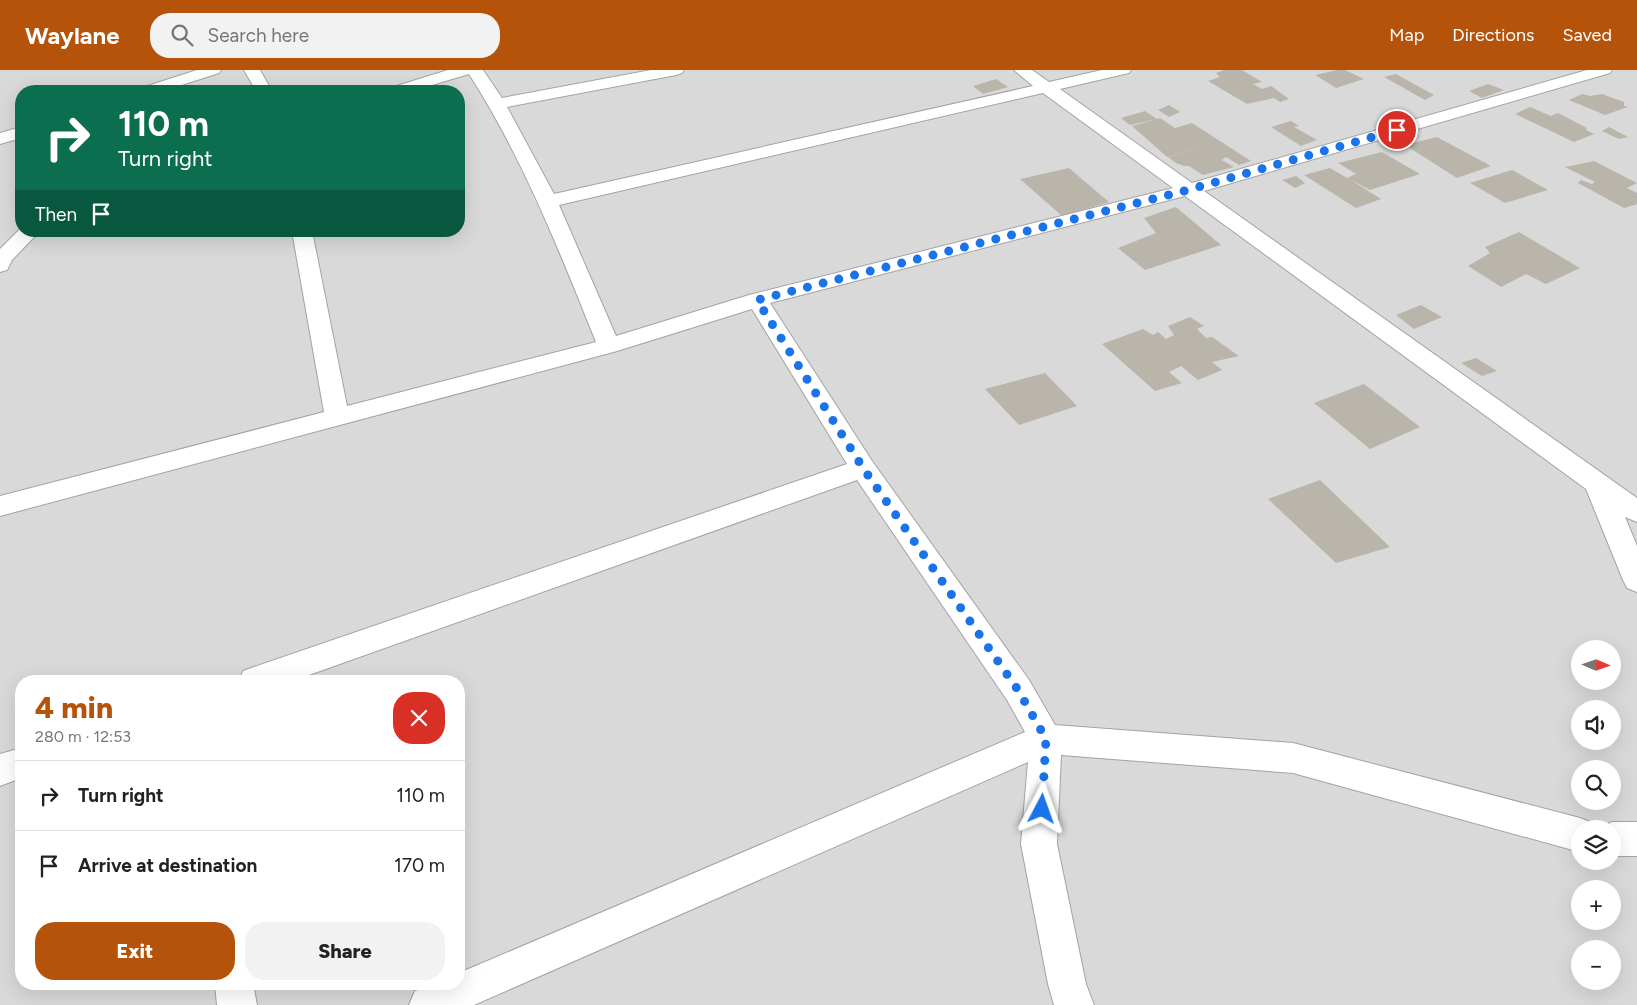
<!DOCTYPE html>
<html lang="en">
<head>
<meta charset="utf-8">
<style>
  :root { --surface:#fff; --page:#f2f2f2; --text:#222; --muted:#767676; --line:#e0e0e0; --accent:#b45309 }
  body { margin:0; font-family:Figtree,sans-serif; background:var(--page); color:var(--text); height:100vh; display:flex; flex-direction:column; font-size:19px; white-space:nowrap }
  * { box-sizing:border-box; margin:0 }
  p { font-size:16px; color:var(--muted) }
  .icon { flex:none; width:28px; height:28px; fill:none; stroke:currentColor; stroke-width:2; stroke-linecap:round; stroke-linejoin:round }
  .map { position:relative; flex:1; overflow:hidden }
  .drawer { position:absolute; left:15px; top:605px; width:450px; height:315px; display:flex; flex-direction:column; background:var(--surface); border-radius:20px; box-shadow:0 5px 20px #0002 }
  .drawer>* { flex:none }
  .hud { position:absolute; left:15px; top:15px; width:450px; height:152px; border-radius:20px; box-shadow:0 5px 20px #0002; background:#0b6e4f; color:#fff; overflow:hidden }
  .needle { width:32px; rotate:92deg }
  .fabs { position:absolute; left:1571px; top:570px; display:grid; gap:10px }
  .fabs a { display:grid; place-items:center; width:50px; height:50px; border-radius:50%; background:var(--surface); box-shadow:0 5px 20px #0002; font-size:25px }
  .pin { position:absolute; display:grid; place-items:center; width:42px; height:42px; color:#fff; margin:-21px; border:2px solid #fff; border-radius:50%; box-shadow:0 1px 5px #0007 }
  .me { position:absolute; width:55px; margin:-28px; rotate:4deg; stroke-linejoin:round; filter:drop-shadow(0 0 4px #0008) }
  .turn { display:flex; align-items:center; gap:18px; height:105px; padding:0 20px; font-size:22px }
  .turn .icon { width:65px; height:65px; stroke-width:2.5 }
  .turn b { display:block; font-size:35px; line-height:42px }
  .then { display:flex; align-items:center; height:48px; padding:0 20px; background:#0003; gap:10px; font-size:19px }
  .round { display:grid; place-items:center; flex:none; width:52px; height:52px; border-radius:20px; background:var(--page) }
  .overview { display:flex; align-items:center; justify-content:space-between; height:85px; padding:0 20px }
  h1 { font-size:30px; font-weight:800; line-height:38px; color:var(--accent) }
  .primary-button { display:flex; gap:10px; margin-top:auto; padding:10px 20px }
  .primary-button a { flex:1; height:58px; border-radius:20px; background:var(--accent); color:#fff; font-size:20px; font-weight:800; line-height:58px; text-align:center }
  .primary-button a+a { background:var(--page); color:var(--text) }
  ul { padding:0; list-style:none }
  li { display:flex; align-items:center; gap:15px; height:70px; padding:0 20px; border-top:1px solid var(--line) }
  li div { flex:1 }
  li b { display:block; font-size:19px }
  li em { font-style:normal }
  header { display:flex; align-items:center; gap:30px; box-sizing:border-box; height:70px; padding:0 25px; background:var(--accent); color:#fff }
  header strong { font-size:24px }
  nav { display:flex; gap:28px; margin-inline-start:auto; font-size:18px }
  .search { width:350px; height:45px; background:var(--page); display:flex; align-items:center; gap:12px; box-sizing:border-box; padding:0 18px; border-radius:20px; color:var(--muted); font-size:19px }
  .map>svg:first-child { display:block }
  .residential { fill:#dad9d9; fill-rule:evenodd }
  .building { fill:#bab5ab }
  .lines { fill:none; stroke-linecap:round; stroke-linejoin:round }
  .street-casing { stroke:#a3a3a3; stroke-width:2 }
  .street { fill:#fff; fill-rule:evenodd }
  .route { stroke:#1a73e8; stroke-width:9; stroke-dasharray:0 16.2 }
</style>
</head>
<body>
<header>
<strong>Waylane</strong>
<div class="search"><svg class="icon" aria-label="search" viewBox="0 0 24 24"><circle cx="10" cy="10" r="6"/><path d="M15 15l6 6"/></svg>Search here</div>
<nav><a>Map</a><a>Directions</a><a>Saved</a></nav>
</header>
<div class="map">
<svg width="1637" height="935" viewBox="0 0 1637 935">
  <rect width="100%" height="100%" fill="#eeece2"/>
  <path class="residential" d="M0 0H1637V935H0ZM21 21H459V161H21ZM1580 579H1612V611H1580ZM21 611H459V914H21ZM1580 639H1612V671H1580ZM1580 699H1612V731H1580ZM1580 759H1612V791H1580ZM1580 819H1612V851H1580ZM1580 879H1612V911H1580Z"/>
  <path class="building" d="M1224 0H1242L1262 12 1253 14 1262 19 1271 16 1289 29 1280 32 1274 28 1247 34 1208 11 1220 7 1216 3Z
    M1337 0H1345L1364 9 1336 18 1315 5Z
    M1396 4 1434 25 1425 30 1384 7Z
    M996 9 1008 17 983 24 973 16Z
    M1488 14 1504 20 1482 28 1469 21Z
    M1582 24 1590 26 1602 24 1624 32V36L1628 37 1605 45 1569 30Z
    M1169 35 1180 42 1169 47 1158 40Z
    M1530 37 1551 46 1558 43 1587 58 1586 60 1594 64 1574 72 1515 44Z
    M1145 41 1157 49 1130 55 1121 48Z
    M1160 48 1175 58 1192 53 1251 91 1239 95 1226 87 1222 90 1234 97 1203 105 1189 96H1184L1176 93 1168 87 1209 75 1167 87 1132 56Z
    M1291 51 1299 56 1294 57 1317 70 1301 76 1271 57Z
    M1609 57 1628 67 1619 69 1602 61Z
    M1437 67 1491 96 1457 108 1405 75Z
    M1382 82 1420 104 1370 120 1351 110 1381 129 1356 138 1304 105 1330 98 1347 108 1356 104 1338 93Z
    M1594 91 1637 113 1627 118 1637 123V134L1624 138 1578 113 1581 110 1592 114 1595 112 1565 97Z
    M1069 98 1109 132 1062 146 1020 109Z
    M1512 100 1548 120 1505 133 1470 113Z
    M1296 106 1305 113 1295 118 1282 110Z
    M1176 137 1221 175 1145 200 1118 178 1156 163 1144 148Z
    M1519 162 1580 198 1546 214 1526 204 1501 217 1468 196 1490 183 1485 177Z
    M1421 235 1442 247 1414 259 1396 245Z
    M1190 247 1204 256 1197 259 1206 268 1212 267 1239 286 1212 292 1222 300 1198 310 1181 296 1169 302 1182 313 1155 321 1102 274 1143 259 1153 265 1158 262 1166 269 1174 265 1168 256Z
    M1476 288 1497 301 1482 306 1461 293Z
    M1045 303 1077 336 1019 355 985 319Z
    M1364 314 1420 357 1370 379 1314 333Z
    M1320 410 1390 477 1336 493 1268 429Z"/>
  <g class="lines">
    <g class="street-casing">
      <path id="street" d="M197 0H221L219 3 163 21H139L141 18Z
        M244 0H260L272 21H256Z
        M448 0H483L502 28 651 0H684L682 3 676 5 507 37 554 124 1033 16 1014 0H1032L1049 12 1102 0H1131L1129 3 1060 19 1192 113 1587 0H1612L1610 3 1204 121 1637 428V452L1625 447 1637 476V522L1627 518 1623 510 1586 419 1185 126 770 233 872 391 1029 610 1055 655 1293 673 1580 748 1592 753 1595 759H1580V782L1293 703 1061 685 1057 774 1086 914 1094 935H1054L1048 914 1021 774 1028 692 474 935H409L415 921 433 914H459V903L1025 662 1007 630 857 410 292 611H239L243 601 254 597 847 394 752 239 617 281 0 446V426L324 342 292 161H312L347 336 596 272C559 180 523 88 469 4L412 21H388L390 18ZM1043 23 1173 118 749 225 616 266 559 135Z
        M21 57V68L0 74V63Z
        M21 158V161H40L12 190 7 200 0 202V179Z
        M21 678V708L0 716V684Z
        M1612 752H1637V786H1612V759H1599Z
        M215 914H253L257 935H217Z"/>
    </g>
    <use href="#street" class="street"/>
  </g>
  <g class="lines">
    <path class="route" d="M1042 739 1046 669 1018 620 863 398 757 230 1188 120 1397 60"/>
  </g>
</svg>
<div class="fabs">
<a><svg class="needle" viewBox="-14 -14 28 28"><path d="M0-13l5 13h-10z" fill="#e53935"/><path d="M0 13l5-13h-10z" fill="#767676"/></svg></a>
<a><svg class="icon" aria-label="sound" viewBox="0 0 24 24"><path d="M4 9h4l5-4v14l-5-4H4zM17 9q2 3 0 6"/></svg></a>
<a><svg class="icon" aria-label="search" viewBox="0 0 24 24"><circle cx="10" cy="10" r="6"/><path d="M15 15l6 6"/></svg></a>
<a><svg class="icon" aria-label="layers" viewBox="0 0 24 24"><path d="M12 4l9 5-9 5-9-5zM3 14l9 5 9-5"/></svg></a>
<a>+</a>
<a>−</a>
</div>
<div class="pin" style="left:1397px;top:60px;background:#d93025"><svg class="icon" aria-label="arrive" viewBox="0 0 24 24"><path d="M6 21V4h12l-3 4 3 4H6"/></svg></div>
<svg class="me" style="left:1042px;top:739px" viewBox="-20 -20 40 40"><path d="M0-17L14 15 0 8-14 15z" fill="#1a73e8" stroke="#fff" stroke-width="4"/></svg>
<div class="hud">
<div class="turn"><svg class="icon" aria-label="right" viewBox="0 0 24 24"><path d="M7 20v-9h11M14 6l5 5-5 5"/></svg><div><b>110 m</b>Turn right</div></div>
<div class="then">Then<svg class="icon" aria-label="arrive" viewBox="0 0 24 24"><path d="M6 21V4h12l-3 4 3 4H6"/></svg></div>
</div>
<section class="drawer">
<div class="overview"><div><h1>4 min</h1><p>280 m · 12:53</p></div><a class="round" style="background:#d93025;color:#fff"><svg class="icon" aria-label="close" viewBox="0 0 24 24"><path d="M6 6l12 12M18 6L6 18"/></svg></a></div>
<ul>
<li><svg class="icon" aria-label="right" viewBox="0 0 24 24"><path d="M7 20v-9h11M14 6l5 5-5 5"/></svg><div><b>Turn right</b></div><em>110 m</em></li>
<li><svg class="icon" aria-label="arrive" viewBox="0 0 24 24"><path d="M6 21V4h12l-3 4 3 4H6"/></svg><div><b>Arrive at destination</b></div><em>170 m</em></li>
</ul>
<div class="primary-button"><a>Exit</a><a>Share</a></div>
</section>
</div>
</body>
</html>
